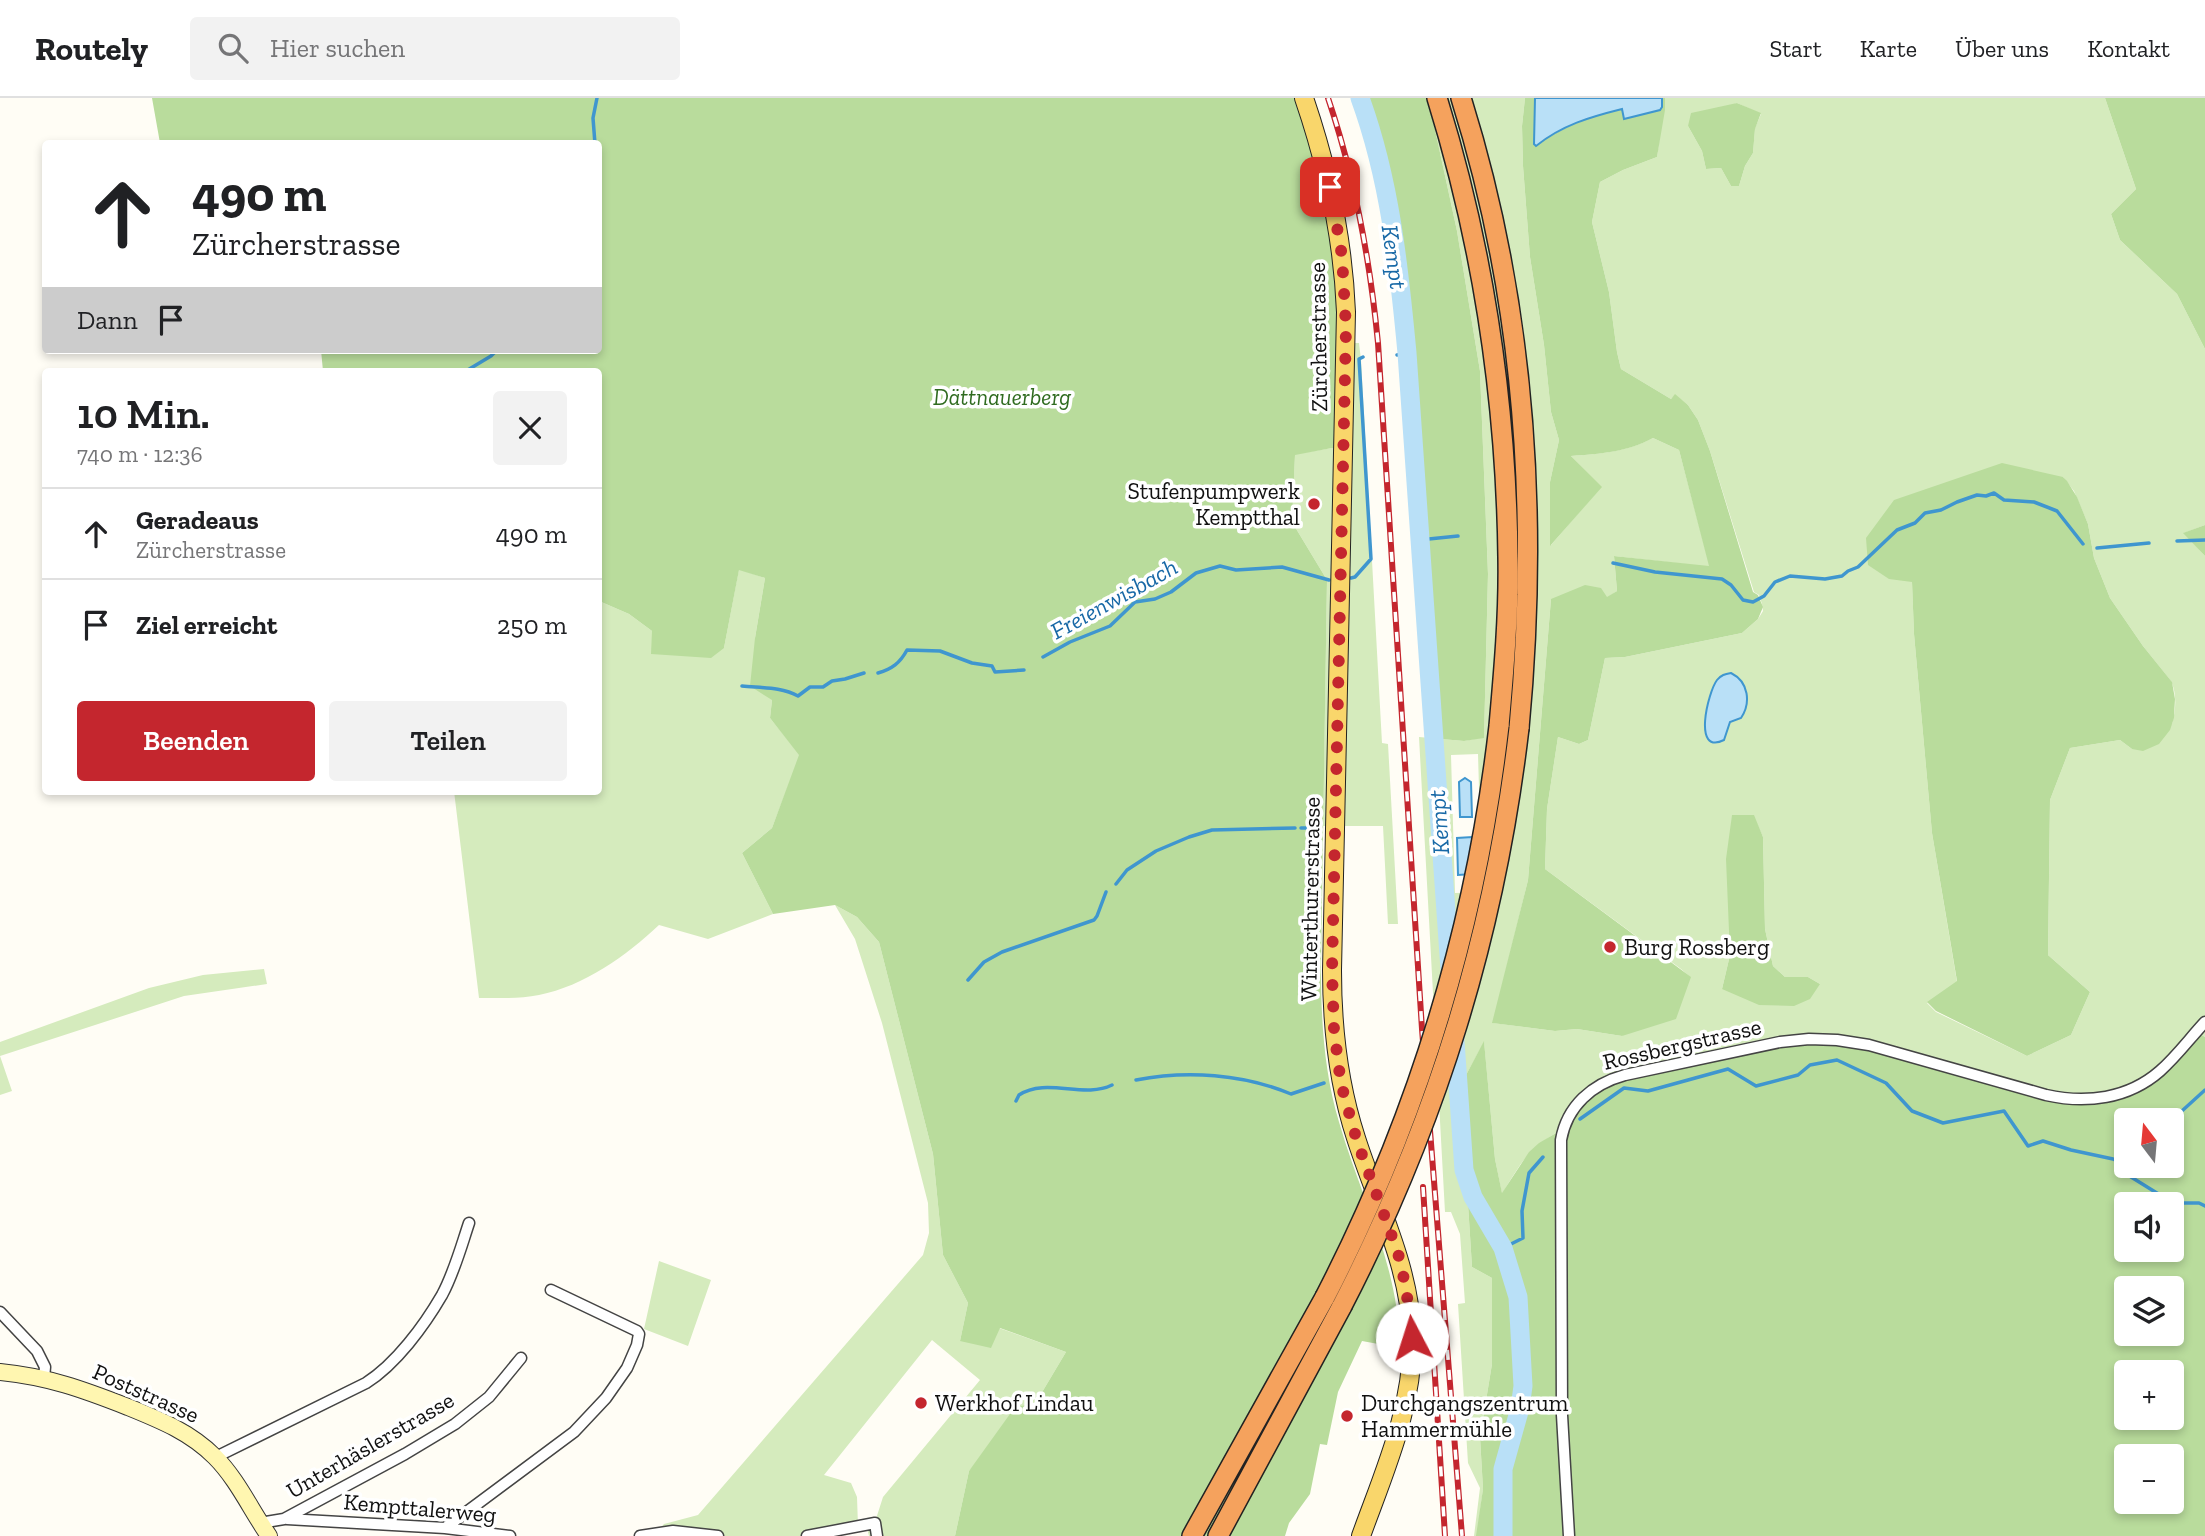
<!DOCTYPE html>
<html lang="de">
<head>
<meta charset="utf-8">
<style>
  :root { --surface:#fff; --page:#f2f2f2; --text:#202124; --muted:#757577; --line:#e0e0e0; --accent:#c4262e }
  body { margin:0; font-family:"Zilla Slab",serif; background:var(--page); color:var(--text); height:100vh; display:flex; flex-direction:column; font-size:26px; white-space:nowrap }
  * { box-sizing:border-box; margin:0 }
  p { font-size:23px; color:var(--muted) }
  .icon { flex:none; width:38px; height:38px; fill:none; stroke:currentColor; stroke-width:2; stroke-linecap:round; stroke-linejoin:round }
  .map { position:relative; flex:1; overflow:hidden }
  .panel { position:absolute; left:42px; top:270px; width:560px; height:427px; display:flex; flex-direction:column; background:var(--surface); border-radius:7px; box-shadow:0 4px 10px #0003 }
  .panel>* { flex:none }
  .hud { position:absolute; left:42px; top:42px; width:560px; height:214px; border-radius:7px; box-shadow:0 4px 10px #0003; background:#fff; color:var(--text); overflow:hidden }
  .needle { width:46px; rotate:344deg }
  .tools { position:absolute; left:2114px; top:1010px; display:grid; gap:14px }
  .tools a { display:grid; place-items:center; width:70px; height:70px; border-radius:7px; background:var(--surface); box-shadow:0 4px 10px #0003; font-size:35px }
  .pin { position:absolute; display:grid; place-items:center; width:60px; height:60px; color:#fff; margin:-30px; border-radius:14px; box-shadow:0 4px 10px #0006 }
  .me { position:absolute; width:77px; margin:-38px; rotate:355deg; stroke-linejoin:round; filter:drop-shadow(0 0 5px #0008) }
  .turn { display:flex; align-items:center; gap:24px; height:147px; padding:0 35px; font-size:32px }
  .turn .icon { width:91px; height:91px; stroke-width:2.5 }
  .turn b { display:block; font-size:49px; line-height:60px }
  .then { display:flex; align-items:center; height:66px; padding:0 35px; background:#0003; gap:14px; font-size:26px }
  .round { display:grid; place-items:center; flex:none; width:74px; height:74px; border-radius:7px; background:var(--page) }
  .head { display:flex; align-items:center; justify-content:space-between; height:119px; padding:0 35px }
  h1 { font-size:42px; font-weight:600; line-height:52px }
  .primary-button { display:flex; gap:14px; margin-top:auto; padding:14px 35px }
  .primary-button a { flex:1; height:80px; border-radius:7px; background:var(--accent); color:#fff; font-size:28px; font-weight:600; line-height:80px; text-align:center }
  .primary-button a+a { background:var(--page); color:var(--text) }
  ul { padding:0; list-style:none }
  li { display:flex; align-items:center; gap:21px; height:91px; padding:0 35px; border-top:2px solid var(--line) }
  li div { flex:1 }
  li b { display:block; font-size:26px }
  li em { font-style:normal }
  header { display:flex; align-items:center; gap:42px; box-sizing:border-box; height:98px; padding:0 35px; background:var(--surface); border-bottom:2px solid var(--line) }
  header strong { font-size:33px }
  nav { display:flex; gap:38px; margin-inline-start:auto; font-size:24px }
  .search { width:490px; height:63px; background:var(--page); display:flex; align-items:center; gap:18px; box-sizing:border-box; padding:0 24px; border-radius:7px; color:var(--muted); font-size:26px }
  .map>svg:first-child { display:block }
  .green { fill:#d5ebbd; fill-rule:evenodd }
  .forest { fill:#b9dc9c; fill-rule:evenodd }
  .water { fill:#b9e0f7; stroke:#3f96cf; stroke-width:2 }
  .lines { fill:none; stroke-linecap:round; stroke-linejoin:round }
  .stream { stroke:#3f96cf; stroke-width:3.5 }
  .river { stroke:#b9e0f7; stroke-width:19 }
  .street-casing { stroke:#444; stroke-width:13 }
  .secondary-casing { stroke:#333; stroke-width:18 }
  .primary-casing { stroke:#222; stroke-width:20 }
  .highway-casing { stroke:#222; stroke-width:22 }
  .street { stroke:#fff; stroke-width:10 }
  .secondary { stroke:#fff6b0; stroke-width:16 }
  .primary { stroke:#f9d66b; stroke-width:18 }
  .highway { stroke:#f5a25d; stroke-width:19 }
  .rail-casing { stroke:#c4262e; stroke-width:6 }
  .rail { stroke:#fff; stroke-width:3.5; stroke-dasharray:10; stroke-linecap:butt }
  .highway-bridge-casing { stroke:#222; stroke-width:22; stroke-linecap:butt }
  .highway-bridge { stroke:#f5a25d; stroke-width:19 }
  .route { stroke:#c4262e; stroke-width:12; stroke-dasharray:0 21.6 }
  .poi-dot { fill:#c4262e; stroke:#fff; stroke-width:2.5 }
  .labels { text-anchor:middle; stroke-width:7; stroke-linejoin:round; paint-order:stroke }
  .street-label { font-size:23px; fill:#111; stroke:#fff }
  .park-label { font-size:23px; font-style:italic; fill:#2f6b1f; stroke:#fff }
  .poi-label { font-size:23px; fill:#111; stroke:#fff; text-anchor:start }
  .water-label { font-size:24px; font-style:italic; fill:#1768a6; stroke:#fff }
</style>
</head>
<body>
<header>
<strong>Routely</strong>
<div class="search"><svg class="icon" aria-label="search" viewBox="0 0 24 24"><circle cx="10" cy="10" r="6"/><path d="M15 15l6 6"/></svg>Hier suchen</div>
<nav><a>Start</a><a>Karte</a><a>Über uns</a><a>Kontakt</a></nav>
</header>
<div class="map">
<svg width="2205" height="1438" viewBox="0 0 2205 1438">
  <rect width="100%" height="100%" fill="#fffdf5"/>
  <path class="green" d="M1426 0H1525L1522 28 1523 68 1530 159 1544 247 1551 314 1559 342 1550 384 1551 447 1601 389 1571 358C1600 356 1626 354 1653 340L1679 352 1710 469 1614 458 1617 493 1607 500 1551 501 1528 782 1493 925 1555 933 1577 931 1622 938 1690 879 1681 871 1545 771 1547 711 1558 639 1579 646 1588 642 1605 560 1625 559 1742 535 1758 521 1763 513 1762 506 1759 497 1754 494 1710 353 1698 322 1688 307 1675 297 1671 301 1621 271 1617 254 1609 194 1592 124 1600 84 1623 72 1657 59 1665 0H2105L2136 91 2111 116 2120 142 2177 196 2205 251V427L2184 435 2205 458V939L2196 935 2176 958 2118 996 1563 1031C1527 1051 1523 1062 1502 1096L1495 1061 1484 944 1465 979 1467 1090 1472 1169 1492 1180V1266L1480 1339 1483 1391 1477 1438H1474L1480 1390 1468 1365 1458 1206 1465 1205 1460 1136 1451 1114H1445L1419 639 1464 643 1484 639 1488 476 1480 273 1457 133 1434 27ZM1737 5 1761 16 1755 30 1753 55 1745 68 1739 88H1731L1721 70 1706 71 1702 53 1688 28ZM2063 379 2074 393 2088 426 2094 460 2110 500 2143 548 2171 583C2177 596 2176 612 2172 626L2132 651 2120 642 2070 650 2050 702 2048 857 2090 894 2071 937 2027 958 1936 914 1927 905 1957 884 1932 735 1914 536 1912 483ZM1478 656 1482 794 1455 795 1451 657ZM1732 717H1753L1763 739 1765 831 1773 868 1785 879H1808L1820 886 1722 891 1730 857Z
    M1346 245H1359L1361 262 1382 645 1388 646 1398 826H1388L1383 728H1323L1327 482 1292 424 1295 356 1332 350H1343Z
    M739 471 765 480 755 540 772 602 770 620 800 657 772 730 742 755 773 816 708 841 659 827C626 858 584 888 539 897 519 901 499 900 479 900L454 693H598L599 503 629 516 652 533 724 550Z
    M835 807 857 819 879 844 933 1056 943 1157 968 1205 960 1243 999 1230 1066 1254 1035 1306 969 1373 955 1438H869L866 1426 875 1424 883 1399 980 1282 932 1242 824 1377 851 1385 857 1399 858 1428 807 1438H718L657 1434 664 1426 698 1417 923 1157 929 1135 928 1105 882 925 855 841Z
    M264 871 267 886 184 898 0 958 12 993 0 997V944L149 890 203 877Z
    M659 1163 711 1182 688 1248 644 1231Z"/>
  <path class="forest" d="M152 0H1304L1333 103 1343 350H1332L1295 357 1292 424 1327 482 1321 870C1321 922 1324 974 1339 1024 1362 1104 1398 1164 1400 1250L1362 1243 1338 1294 1327 1347 1320 1346 1310 1396 1289 1425 1285 1438H955L969 1373 1015 1309 1035 1306 1066 1254 1000 1230 991 1250 960 1243 968 1205 943 1157 933 1056 879 844 857 819 835 807 773 816 742 755 772 730 799 657 770 620 772 602 750 588 755 540 765 480 739 472 724 550 711 560 651 556 652 533 629 516 599 503 598 273H323L321 252H598V46L160 45Z
    M1351 0H1426L1434 27 1457 133 1480 273 1488 476 1484 640 1464 643 1441 641 1417 446 1392 159 1374 69Z
    M1525 0H1535L1534 46 1536 48C1563 28 1590 19 1622 11L1625 21 1661 11 1662 0H1665V12L1657 59 1623 72 1600 84 1592 124 1609 194 1617 254 1621 271 1671 301 1675 296 1688 307 1698 322 1710 353 1753 494 1758 497 1763 509 1758 521 1742 535 1625 559 1605 560 1588 642 1579 646 1558 639 1547 711 1545 771 1691 879 1676 921 1622 938 1577 931 1555 933 1492 925 1528 782 1551 501 1585 487 1601 490 1607 499 1617 493 1614 458 1709 468 1679 352 1653 340C1627 354 1601 356 1571 358L1602 389 1550 448V384L1559 342 1551 314 1544 247 1530 159 1523 68 1522 28Z
    M2105 0H2205V251L2177 196 2120 142 2111 116 2136 91Z
    M1737 5 1761 15 1755 31 1753 55 1745 68 1739 88H1731L1721 70 1706 71 1702 53 1688 28 1691 15Z
    M2002 365 2063 379 2067 383 2077 399 2088 426 2094 460 2110 500 2143 548 2172 584 2175 601 2174 620 2170 632 2159 646 2143 653 2132 651 2120 642 2070 650 2050 702 2048 857 2090 894 2071 937 2027 958 1936 913 1927 904 1957 883 1932 735 1914 536 1912 484 1889 481 1868 467 1866 440 1894 402Z
    M2205 427V458L2183 435Z
    M1732 717H1754L1763 739 1765 831 1773 868 1785 879H1808L1820 886 1810 901 1794 908 1759 907 1722 891 1730 857 1726 761Z
    M2196 934 2205 939V1438H1476L1483 1391 1480 1339 1492 1266V1180L1472 1169 1467 1090 1465 979 1484 943 1495 1061 1502 1095 1529 1054 1539 1045 1563 1031 1599 987 1763 948 1837 942 2080 1002 2139 988ZM2126 1022H2172V1068H2126ZM2126 1106H2172V1152H2126ZM2126 1190H2172V1236H2126ZM2126 1274H2172V1320H2126ZM2126 1358H2172V1404H2126Z"/>
  <path class="water" d="M1535 0H1662V9L1660 12 1624 21 1622 11C1590 19 1562 27 1536 48L1534 46Z
    M1731 575C1749 584 1751 605 1741 620L1730 624 1724 642C1692 658 1708 594 1717 582 1721 577 1725 576 1731 575Z
    M1465 680 1471 684 1472 719H1460L1459 684Z
    M1472 739V776L1458 777 1457 740Z"/>
  <g class="lines">
    <path class="stream" d="M595 46 593 20 597 0
      M1397 257 1407 255
      M466 273 491 258 497 252
      M1419 442 1458 438
      M2177 443 2205 442
      M2097 450 2149 445
      M1613 465 1655 474 1722 481 1731 487 1743 502 1753 504 1764 498 1775 484 1790 478 1825 481 1842 478 1848 473 1858 469 1897 432 1915 425 1925 415 1941 412 1957 404 1977 397 1986 398 1994 395 2004 402 2034 404 2057 413 2083 446
      M1351 480 1355 479 1371 461 1359 261 1363 259
      M1043 559 1070 544 1110 528 1135 504 1155 501 1171 494 1196 475 1220 468 1236 472 1282 469 1329 482
      M878 575C892 571 900 565 907 552L940 553 972 565 992 568 995 574 1024 572
      M742 588C761 590 782 589 798 598L810 589H823L832 583 845 581 864 575
      M1301 730H1307
      M1116 786 1127 772 1156 753 1189 739 1212 732 1295 730
      M968 882 984 864 1002 854 1094 822 1097 818 1106 794
      M1136 982C1187 972 1243 976 1291 996L1324 985
      M1016 1003 1019 997C1046 979 1084 1001 1112 987
      M1580 1021 1624 990 1648 993 1728 971 1756 988 1798 977 1810 967 1837 962 1886 985 1912 1013 1943 1025 2004 1013 2028 1048 2043 1043 2071 1052 2113 1061 2117 1063 2123 1074 2173 1105H2199L2205 1108
      M2172 1022 2205 992
      M1503 1150 1523 1140 1522 1113 1529 1075 1543 1059"/>
    <path class="river" d="M1360 0C1390 82 1399 169 1407 255L1464 1072 1473 1099 1503 1150 1518 1199 1523 1288 1520 1310 1503 1371V1438"/>
    <g class="street-casing">
      <path id="street" d="M0 1214 37 1253 45 1269 44 1280
        M217 1360 222 1356 366 1285C396 1266 424 1228 442 1197 454 1175 461 1149 469 1125
        M287 1421 445 1430 510 1438
        M260 1425 284 1421 405 1356 455 1326 489 1299 521 1260
        M445 1430 574 1334 606 1300 627 1270 637 1247 639 1236 637 1233 551 1192
        M640 1438 673 1433 718 1438
        M807 1438 875 1425 877 1438
        M1569 1438 1562 1317 1561 1042C1567 1008 1592 986 1625 977L1780 944 1809 941 1837 942 1869 947 2046 997C2086 1006 2128 1001 2160 973 2177 958 2190 940 2205 924"/>
    </g>
    <g class="secondary-casing">
      <path id="secondary" d="M0 1274C49 1279 82 1291 128 1309 160 1322 190 1334 215 1359 237 1381 251 1412 269 1438"/>
    </g>
    <g class="primary-casing">
      <path id="primary" d="M1304 0C1328 70 1343 140 1346 214L1332 872C1332 930 1338 985 1356 1040 1377 1106 1410 1168 1412 1239 1414 1308 1384 1374 1361 1438"/>
    </g>
    <g class="highway-casing">
      <path id="highway" d="M1437 0C1483 148 1506 304 1508 459 1509 516 1504 572 1499 628
        M1461 0C1525 204 1539 418 1519 630
        M1192 1438 1325 1199
        M1218 1438 1342 1208"/>
    </g>
    <use href="#street" class="street"/>
    <use href="#secondary" class="secondary"/>
    <use href="#primary" class="primary"/>
    <use href="#highway" class="highway"/>
    <g class="rail-casing">
      <path id="rail" d="M1328 0C1355 80 1370 162 1378 245L1422 931 1462 1438
        M1423 1089 1445 1438"/>
    </g>
    <use href="#rail" class="rail"/>
    <g class="highway-bridge-casing">
      <path id="highway-bridge" d="M1325 1199C1418 1019 1476 829 1499 628
        M1342 1208C1437 1024 1495 835 1519 630"/>
    </g>
    <use href="#highway-bridge" class="highway-bridge"/>
  </g>
  <g class="lines">
    <path class="route" d="M1330 89 1342 158 1346 230 1332 873 1334 932 1341 986 1357 1043 1398 1155 1406 1190 1412 1240"/>
  </g>
  <g class="poi-dot">
    <circle cx="1314" cy="406" r="7"/>
    <circle cx="1610" cy="849" r="7"/>
    <circle cx="921" cy="1305" r="7"/>
    <circle cx="1347" cy="1318" r="7"/>
  </g>
  <g class="labels">
    <g class="street-label">
      <text transform="translate(1318 239) rotate(-91)" y="8">Zürcherstrasse</text>
      <text transform="translate(1310 801) rotate(-89)" y="8">Winterthurerstrasse</text>
      <text transform="translate(1682 946) rotate(-13)" y="8">Rossbergstrasse</text>
      <text transform="translate(146 1295) rotate(24)" y="8">Poststrasse</text>
      <text transform="translate(370 1347) rotate(-30)" y="8">Unterhäslerstrasse</text>
      <text transform="translate(420 1410) rotate(5)" y="8">Kempttalerweg</text>
    </g>
    <g class="park-label">
      <text x="1002" y="307">Dättnauerberg</text>
    </g>
    <g class="poi-label">
      <text x="1300" y="401" text-anchor="end">Stufenpumpwerk<tspan x="1300" dy="26">Kemptthal</tspan></text>
      <text x="1624" y="857">Burg Rossberg</text>
      <text x="935" y="1313">Werkhof Lindau</text>
      <text x="1361" y="1313">Durchgangszentrum<tspan x="1361" dy="26">Hammermühle</tspan></text>
    </g>
    <g class="water-label">
      <text transform="translate(1394 159) rotate(82)" y="8">Kempt</text>
      <text transform="translate(1114 501) rotate(-29)" y="8">Freienwisbach</text>
      <text transform="translate(1439 724) rotate(-94)" y="8">Kempt</text>
    </g>
  </g>
</svg>
<div class="tools">
<a><svg class="needle" viewBox="-14 -14 28 28"><path d="M0-13l5 13h-10z" fill="#e53935"/><path d="M0 13l5-13h-10z" fill="#757577"/></svg></a>
<a><svg class="icon" aria-label="sound" viewBox="0 0 24 24"><path d="M4 9h4l5-4v14l-5-4H4zM17 9q2 3 0 6"/></svg></a>
<a><svg class="icon" aria-label="layers" viewBox="0 0 24 24"><path d="M12 4l9 5-9 5-9-5zM3 14l9 5 9-5"/></svg></a>
<a>+</a>
<a>−</a>
</div>
<div class="pin" style="left:1330px;top:89px;background:#d93025"><svg class="icon" aria-label="arrive" viewBox="0 0 24 24"><path d="M6 21V4h12l-3 4 3 4H6"/></svg></div>
<svg class="me" style="left:1412px;top:1240px" viewBox="-20 -20 40 40"><circle r="19" fill="#fff"/><path d="M0-13L10 11 0 6-10 11z" fill="#c4262e"/></svg>
<div class="hud">
<div class="turn"><svg class="icon" aria-label="ahead" viewBox="0 0 24 24"><path d="M12 20V5M6 11l6-6 6 6"/></svg><div><b>490 m</b>Zürcherstrasse</div></div>
<div class="then">Dann<svg class="icon" aria-label="arrive" viewBox="0 0 24 24"><path d="M6 21V4h12l-3 4 3 4H6"/></svg></div>
</div>
<section class="panel">
<div class="head"><div><h1>10 Min.</h1><p>740 m · 12:36</p></div><a class="round"><svg class="icon" aria-label="close" viewBox="0 0 24 24"><path d="M6 6l12 12M18 6L6 18"/></svg></a></div>
<ul>
<li><svg class="icon" aria-label="ahead" viewBox="0 0 24 24"><path d="M12 20V5M6 11l6-6 6 6"/></svg><div><b>Geradeaus</b><p>Zürcherstrasse</p></div><em>490 m</em></li>
<li><svg class="icon" aria-label="arrive" viewBox="0 0 24 24"><path d="M6 21V4h12l-3 4 3 4H6"/></svg><div><b>Ziel erreicht</b></div><em>250 m</em></li>
</ul>
<div class="primary-button"><a>Beenden</a><a>Teilen</a></div>
</section>
</div>
</body>
</html>
